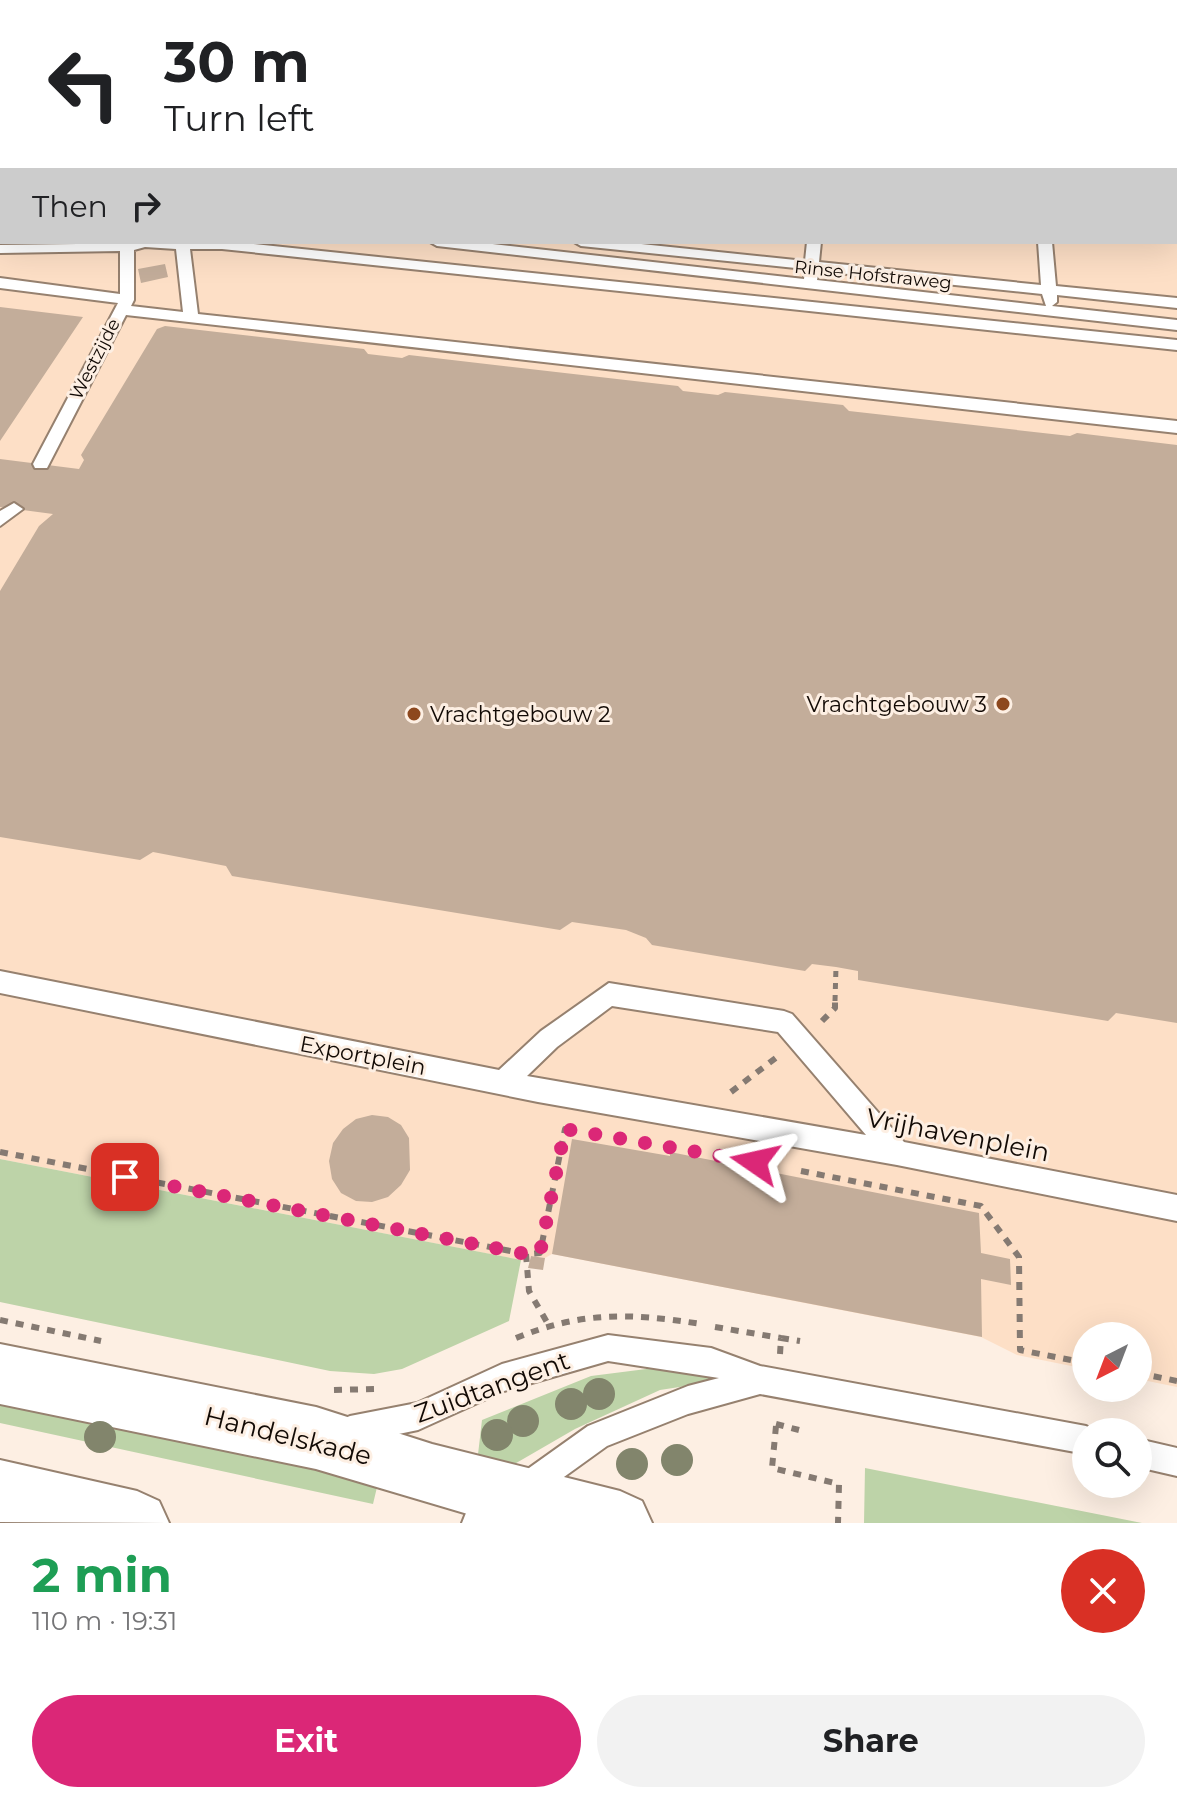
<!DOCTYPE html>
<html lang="en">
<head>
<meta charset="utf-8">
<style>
  :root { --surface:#fff; --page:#f2f2f2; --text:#202124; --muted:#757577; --accent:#db2777 }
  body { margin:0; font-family:Montserrat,sans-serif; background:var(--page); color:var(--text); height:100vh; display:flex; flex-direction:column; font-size:30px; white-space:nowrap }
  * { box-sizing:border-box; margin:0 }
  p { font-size:26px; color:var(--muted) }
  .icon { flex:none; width:44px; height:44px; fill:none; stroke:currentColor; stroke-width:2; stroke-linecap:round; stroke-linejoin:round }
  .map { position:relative; height:1523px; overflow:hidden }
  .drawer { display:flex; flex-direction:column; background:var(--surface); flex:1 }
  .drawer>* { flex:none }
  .guide { position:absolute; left:0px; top:0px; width:1178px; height:244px; box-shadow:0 8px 32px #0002; background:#fff; color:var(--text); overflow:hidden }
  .needle { width:52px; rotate:222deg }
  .fabs { position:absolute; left:1072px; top:1322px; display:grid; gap:16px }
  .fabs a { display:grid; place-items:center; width:80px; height:80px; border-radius:50%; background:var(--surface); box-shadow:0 8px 32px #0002; font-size:40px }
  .pin { position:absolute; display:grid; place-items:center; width:68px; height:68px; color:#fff; margin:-34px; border-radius:16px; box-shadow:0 4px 12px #0006 }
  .me { position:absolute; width:88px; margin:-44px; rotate:281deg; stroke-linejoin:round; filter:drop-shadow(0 0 6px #0008) }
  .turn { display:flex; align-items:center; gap:28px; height:168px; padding:0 32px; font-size:36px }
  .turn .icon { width:104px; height:104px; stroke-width:2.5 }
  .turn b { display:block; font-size:56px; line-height:68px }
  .then { display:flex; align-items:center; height:76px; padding:0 32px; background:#0003; gap:16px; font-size:30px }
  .round { display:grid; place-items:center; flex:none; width:84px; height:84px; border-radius:42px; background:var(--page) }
  .summary { display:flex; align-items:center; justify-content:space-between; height:136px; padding:0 32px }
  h1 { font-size:48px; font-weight:700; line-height:60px; color:#1e9e55 }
  .button { display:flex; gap:16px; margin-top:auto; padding:16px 32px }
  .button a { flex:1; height:92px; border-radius:48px; background:var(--accent); color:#fff; font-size:32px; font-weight:700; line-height:92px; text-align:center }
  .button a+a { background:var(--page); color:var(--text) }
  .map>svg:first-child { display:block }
  .built { fill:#fddfc6; fill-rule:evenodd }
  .green { fill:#bdd3a8 }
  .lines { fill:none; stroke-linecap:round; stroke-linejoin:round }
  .taxiway { fill:#c6baaf; fill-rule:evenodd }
  .building { fill:#c3ad9a }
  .service-casing { stroke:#96816f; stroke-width:4 }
  .tertiary-casing { stroke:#96816f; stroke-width:4 }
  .path-far1 { stroke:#857a72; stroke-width:5; stroke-dasharray:6 6; stroke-linecap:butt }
  .path { stroke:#857a72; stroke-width:6; stroke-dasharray:8 8; stroke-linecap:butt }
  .service { fill:#fff; fill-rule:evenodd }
  .tertiary { fill:#fff; fill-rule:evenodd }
  .tree { fill:#82856c }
  .route { stroke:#db2777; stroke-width:14; stroke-dasharray:0 25.2 }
  .poi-dot { fill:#8d481e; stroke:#fdefe3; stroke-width:3 }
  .labels { text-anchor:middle; stroke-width:6; stroke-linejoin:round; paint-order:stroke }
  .far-street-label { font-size:18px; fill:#120a05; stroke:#fdefe3 }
  .poi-label { font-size:22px; fill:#120a05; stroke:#fdefe3; text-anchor:end }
  .street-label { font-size:22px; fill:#120a05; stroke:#fdefe3 }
  .near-street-label { font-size:26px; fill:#120a05; stroke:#fdefe3 }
</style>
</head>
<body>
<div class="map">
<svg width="1177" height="1523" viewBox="0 0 1177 1523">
  <rect width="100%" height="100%" fill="#fdefe3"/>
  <path class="built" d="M0 0H1177V1387L1138 1379V1336H1086V1369L1017 1355 981 1337 552 1254 545 1258 531 1256 529 1261H525L0 1159ZM2 2H1176V242H2Z"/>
  <path class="green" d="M0 1159 521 1260 509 1321 402 1369 374 1374 330 1371 0 1302Z
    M662 1367 725 1380 660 1390 575 1429 504 1470 477 1463 482 1420 591 1376Z
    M0 1402 378 1483 373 1504 0 1423Z
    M865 1468 1142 1523H864Z"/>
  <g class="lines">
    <path class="taxiway" d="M0 0 25 2H2L0 29Z
      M508 0H564L507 2Z
      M1078 0H1134V2H1078Z"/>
  </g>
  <path class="building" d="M165 264 168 277 141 283 138 269Z
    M0 307 83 317 0 441Z
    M165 326 364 349 368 354 402 358 409 355 678 386 683 391 718 395 725 392 843 405 849 411 1070 436 1077 433 1177 445V1023L1116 1013 1108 1021 858 980V971L836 967 812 964 805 971 652 945 646 938 626 930 572 922 560 930 232 876 226 866 153 852 140 860 0 837V591L39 526 53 514 0 507V459L79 469 84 460 81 455 157 329Z
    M372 1115 388 1117 401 1125 409 1138 410 1170 401 1185 388 1197 372 1202 356 1201 341 1193 332 1179 329 1161 333 1143 343 1129 356 1119Z
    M572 1139 670 1156V1152L979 1213 981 1253 1010 1259 1011 1285 981 1279 982 1337 552 1254Z
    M531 1256 545 1258 543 1270 528 1268Z"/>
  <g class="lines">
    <g class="service-casing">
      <path id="service" d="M78 0H90L77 2Z
        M264 0H276L262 2Z
        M451 0H463L450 2Z
        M608 0H620V2H608Z
        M791 0H803L790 2Z
        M838 0H850L837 2Z
        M1021 0H1033V2H1021Z
        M2 89V98L0 99V90Z
        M0 156H2V164H0Z
        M0 218H2V226H0Z
        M234 242 1177 340V350L222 249H190L198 314 1177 421V433L126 315 47 468H35L33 464 118 303 0 288V278L120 294V251L0 253V245ZM145 247 176 249 183 312 131 306 134 300V250Z
        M430 242H475L804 279 805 269 581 246 574 242H622L805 261 807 242H821L819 262 1041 285 1038 242H1052L1056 286 1177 298V308L1057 295V302L1052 306 1177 320V330L437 246ZM819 271 1042 294 1046 306 817 280Z
        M14 503 23 509 0 526V511Z
        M0 971 499 1070 541 1031 609 983 784 1011 792 1014 904 1142 1177 1195V1221L897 1165 538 1102 0 993ZM612 1006 778 1032 866 1135 527 1076 557 1047Z
        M608 1335 711 1348 760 1366 1086 1426 1097 1432H1086V1454L760 1394 688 1414 607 1446 500 1523H462L466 1513 588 1426 688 1386 719 1378 608 1361 504 1391 418 1430 350 1444 340 1440 336 1430 340 1420 350 1416 417 1403 502 1364Z
        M1138 1439 1177 1448V1476L1138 1467Z"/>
    </g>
    <g class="tertiary-casing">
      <path id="tertiary" d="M0 1344 316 1407 432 1444 620 1491 642 1501 652 1523H498L316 1469 0 1404Z
        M0 1460 137 1491 159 1501 169 1523 0 1522Z"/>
    </g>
    <path class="path-far1" d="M835 1001 836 967"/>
    <path class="path" d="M822 1021 835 1008V999
      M731 1092 777 1057
      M0 1152 526 1254 540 1253 565 1129 572 1131
      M801 1171 981 1206 1019 1257 1020 1350 1086 1363
      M526 1254 529 1291 548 1324
      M0 1320 101 1341
      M715 1327 781 1338
      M516 1338C583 1311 631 1313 701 1324
      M780 1354 781 1338 800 1341
      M1138 1373 1177 1381
      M334 1390 376 1389
      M776 1424 799 1430
      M776 1426 772 1468 839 1484 838 1523"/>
    <use href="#service" class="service"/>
    <use href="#tertiary" class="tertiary"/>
  </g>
  <g class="tree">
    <circle cx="599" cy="1394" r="16"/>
    <circle cx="571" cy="1404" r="16"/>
    <circle cx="523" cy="1421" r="16"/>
    <circle cx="497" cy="1435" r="16"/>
    <circle cx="100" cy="1437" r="16"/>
    <circle cx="677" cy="1460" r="16"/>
    <circle cx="632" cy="1464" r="16"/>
  </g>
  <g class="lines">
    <path class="route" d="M125 1177 526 1254 540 1253 565 1129 755 1162"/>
  </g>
  <g class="poi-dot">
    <circle cx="1003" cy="704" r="8"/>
    <circle cx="414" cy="714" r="8"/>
  </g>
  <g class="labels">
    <g class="far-street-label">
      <text transform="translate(873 275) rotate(6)" y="6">Rinse Hofstraweg</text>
      <text transform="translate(95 359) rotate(-63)" y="6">Westzijde</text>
    </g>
    <g class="poi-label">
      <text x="987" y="712">Vrachtgebouw 3</text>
      <text x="430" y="722" text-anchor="start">Vrachtgebouw 2</text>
    </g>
    <g class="street-label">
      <text transform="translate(363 1055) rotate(11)" y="8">Exportplein</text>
    </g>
    <g class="near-street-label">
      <text transform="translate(958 1135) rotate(11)" y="9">Vrijhavenplein</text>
      <text transform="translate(492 1387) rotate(-20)" y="9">Zuidtangent</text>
      <text transform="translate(288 1436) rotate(14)" y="9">Handelskade</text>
    </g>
  </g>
</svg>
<div class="fabs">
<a><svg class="needle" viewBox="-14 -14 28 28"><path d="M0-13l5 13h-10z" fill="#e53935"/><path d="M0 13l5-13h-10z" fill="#757577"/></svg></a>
<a><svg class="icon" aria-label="search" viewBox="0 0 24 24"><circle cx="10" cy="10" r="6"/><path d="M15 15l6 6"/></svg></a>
</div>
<div class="pin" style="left:125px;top:1177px;background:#d93025"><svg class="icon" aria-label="arrive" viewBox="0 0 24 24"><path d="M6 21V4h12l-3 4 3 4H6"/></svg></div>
<svg class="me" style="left:755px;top:1162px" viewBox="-20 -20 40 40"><path d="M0-17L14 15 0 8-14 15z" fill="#db2777" stroke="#fff" stroke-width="4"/></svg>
<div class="guide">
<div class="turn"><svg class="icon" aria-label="left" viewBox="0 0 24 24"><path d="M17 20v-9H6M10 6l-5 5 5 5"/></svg><div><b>30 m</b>Turn left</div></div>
<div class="then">Then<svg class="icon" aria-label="right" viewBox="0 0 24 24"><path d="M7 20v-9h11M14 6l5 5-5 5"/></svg></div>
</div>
</div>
<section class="drawer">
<div class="summary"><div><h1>2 min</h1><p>110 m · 19:31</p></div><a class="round" style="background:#d93025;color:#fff"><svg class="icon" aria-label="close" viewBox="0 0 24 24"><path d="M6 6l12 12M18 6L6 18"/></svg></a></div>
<div class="button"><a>Exit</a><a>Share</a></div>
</section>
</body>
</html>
